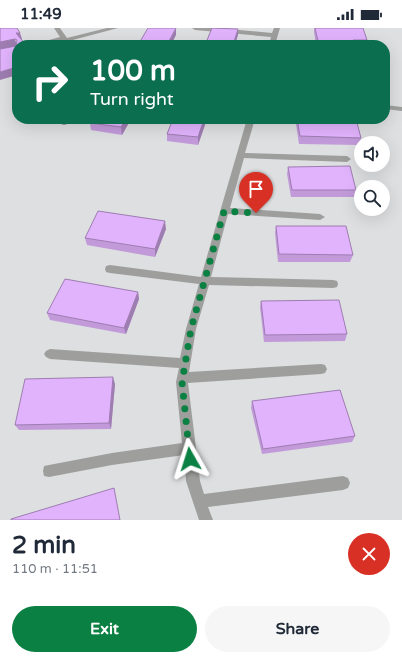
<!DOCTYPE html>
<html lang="en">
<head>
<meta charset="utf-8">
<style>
  :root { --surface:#fff; --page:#f6f6f7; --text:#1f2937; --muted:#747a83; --accent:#0b8043 }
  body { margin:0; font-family:"Varela Round",sans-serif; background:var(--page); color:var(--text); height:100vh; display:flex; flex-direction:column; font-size:15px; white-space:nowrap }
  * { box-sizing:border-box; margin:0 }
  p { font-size:13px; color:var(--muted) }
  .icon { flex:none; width:22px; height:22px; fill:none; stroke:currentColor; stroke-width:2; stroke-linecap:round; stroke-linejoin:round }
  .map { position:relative; height:492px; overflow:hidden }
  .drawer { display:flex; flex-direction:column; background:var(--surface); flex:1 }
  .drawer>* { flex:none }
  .top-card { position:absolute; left:12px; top:12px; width:378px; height:84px; border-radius:16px; box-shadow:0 4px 16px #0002; background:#0b6e4f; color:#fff; overflow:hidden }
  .controls { position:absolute; left:354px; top:108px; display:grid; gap:8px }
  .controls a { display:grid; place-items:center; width:36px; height:36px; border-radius:50%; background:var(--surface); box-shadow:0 4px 16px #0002; font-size:20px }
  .pin { position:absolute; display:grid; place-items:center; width:34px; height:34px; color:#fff; margin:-41px -17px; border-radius:50% 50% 50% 0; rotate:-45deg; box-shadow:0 0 4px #0007 }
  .pin .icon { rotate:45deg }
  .me { position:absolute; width:44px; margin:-22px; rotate:354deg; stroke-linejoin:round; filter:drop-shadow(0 0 3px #0008) }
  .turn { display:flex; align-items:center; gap:14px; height:84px; padding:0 12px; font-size:18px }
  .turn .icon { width:52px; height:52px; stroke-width:2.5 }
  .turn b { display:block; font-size:28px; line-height:34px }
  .round { display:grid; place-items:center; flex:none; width:42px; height:42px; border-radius:21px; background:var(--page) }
  .head { display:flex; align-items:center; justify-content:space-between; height:68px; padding:0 12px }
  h1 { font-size:24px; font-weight:700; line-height:30px }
  .button { display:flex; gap:8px; margin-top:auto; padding:8px 12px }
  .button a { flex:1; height:46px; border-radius:24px; background:var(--accent); color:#fff; font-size:16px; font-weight:700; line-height:46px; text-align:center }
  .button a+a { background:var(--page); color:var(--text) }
  .status { display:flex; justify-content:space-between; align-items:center; height:28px; padding:0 20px; background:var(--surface); direction:ltr }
  .status svg { height:11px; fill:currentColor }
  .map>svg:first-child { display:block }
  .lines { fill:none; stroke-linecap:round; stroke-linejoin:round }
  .minor { fill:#9e9e9d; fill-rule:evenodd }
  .wall { fill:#c29ada }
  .shaded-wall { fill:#9e7db1 }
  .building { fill:#e1b3fd; stroke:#9e7db1 }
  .route { stroke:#0b8043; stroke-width:7; stroke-dasharray:0 12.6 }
</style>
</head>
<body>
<div class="status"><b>11:49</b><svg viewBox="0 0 49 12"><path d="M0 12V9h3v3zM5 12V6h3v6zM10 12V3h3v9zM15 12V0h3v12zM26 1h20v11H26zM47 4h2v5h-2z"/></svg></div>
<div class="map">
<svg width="402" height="492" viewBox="0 0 402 492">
  <rect width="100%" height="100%" fill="#dddfe1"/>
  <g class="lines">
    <path class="minor" d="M54 0H60L67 10 107 0H118L69 13 68 15 66 16 62 12 42 17H31L60 9Z
      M192 0H217L272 5 274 0H280L275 17H269L271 9 195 2Z
      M187 14 189 15 190 17H183Z
      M385 77 402 79V83L385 81Z
      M62 91H70L66 97H63L59 95Z
      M247 91H255L245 125 347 128 351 131 347 134 244 130 230 180 320 186 325 189 320 192 228 186 211 249 333 252 337 253 338 256 337 259 333 260 209 257 196 301 189 344 321 336 325 337 327 341 325 345 321 346 188 355 200 453 204 466 343 448 348 450 350 455 348 460 343 462 208 479 213 492H199L186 453 184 427 112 437 49 449 44 448 43 443 44 438 49 437 112 425 182 415 176 354 179 340 50 331 46 329 44 326 46 323 50 321 180 330 186 301 199 256 110 245 106 244 105 241 106 238 110 237 201 249Z"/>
  </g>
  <path class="wall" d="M314 0H363L367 12 365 17H316L314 4Z
    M92 91H131L122 107 91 102 90 95Z
    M173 91H207L198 117 167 113V106Z
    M297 91H356L361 110 359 117 299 116 296 96Z
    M288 139 356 162 354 169H291L287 146Z
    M276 198 353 227 350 234H278L275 205Z
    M166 201 155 229 87 217 85 210Z
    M138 264 139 271 126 306 50 292 47 285Z
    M261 273 347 306 345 313 264 314 260 279Z
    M115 356 111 401 19 402 15 397Z
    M252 373 355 408 352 414 262 426 251 380Z"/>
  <path class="shaded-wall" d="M176 0V7L171 17H167Z
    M238 1V7L235 17H233Z
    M16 5H20L22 11 18 12Z
    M15 11 17 18 0 22V14Z
    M17 39V47L0 52V44Z
    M126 91H131L122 107 121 99Z
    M204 91H207L198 117V109Z
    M165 193 166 201 155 229V221Z
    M138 264 139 271 126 306 124 300Z
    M113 349 115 356 111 401 109 395Z"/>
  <path class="building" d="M0 0H17L20 5H16L26 17H17V39L0 44V21L16 18 17 12 15 11 0 14Z
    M148 0H176L167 17H138Z
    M212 0 238 1 233 17H205Z
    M315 0H363L367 12H353L355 17H319Z
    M92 91H126L121 99 90 95Z
    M173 91H204L198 109 167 106Z
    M297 91H356L361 110 300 108Z
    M350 138 356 162H292L288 139Z
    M98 183 165 193 155 221 85 210Z
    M276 198H346L353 227 279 226Z
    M65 251 138 264 124 300 47 285Z
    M339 272 347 306 265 307 261 273Z
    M113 349 109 395 15 397 25 351Z
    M340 362 355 408 263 421 252 373Z
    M114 460 120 492H11V491Z"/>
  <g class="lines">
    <path class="route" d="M190 431 182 354 191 301 224 183 256 185"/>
  </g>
</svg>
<div class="controls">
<a><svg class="icon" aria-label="sound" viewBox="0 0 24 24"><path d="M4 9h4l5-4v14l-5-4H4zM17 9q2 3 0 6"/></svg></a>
<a><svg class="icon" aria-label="search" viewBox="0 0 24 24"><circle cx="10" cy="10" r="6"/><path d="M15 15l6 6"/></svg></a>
</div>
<div class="pin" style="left:256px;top:185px;background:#d93025"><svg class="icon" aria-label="arrive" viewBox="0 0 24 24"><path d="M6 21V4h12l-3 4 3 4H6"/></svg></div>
<svg class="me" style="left:190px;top:431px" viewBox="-20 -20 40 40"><path d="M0-17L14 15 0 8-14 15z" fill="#0b8043" stroke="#fff" stroke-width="4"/></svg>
<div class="top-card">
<div class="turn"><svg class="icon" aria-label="right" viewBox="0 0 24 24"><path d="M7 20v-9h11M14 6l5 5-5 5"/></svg><div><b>100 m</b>Turn right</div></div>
</div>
</div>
<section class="drawer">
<div class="head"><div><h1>2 min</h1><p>110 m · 11:51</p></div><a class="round" style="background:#d93025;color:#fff"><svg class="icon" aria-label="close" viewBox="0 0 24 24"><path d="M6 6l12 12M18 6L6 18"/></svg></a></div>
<div class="button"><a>Exit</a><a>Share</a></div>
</section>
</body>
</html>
